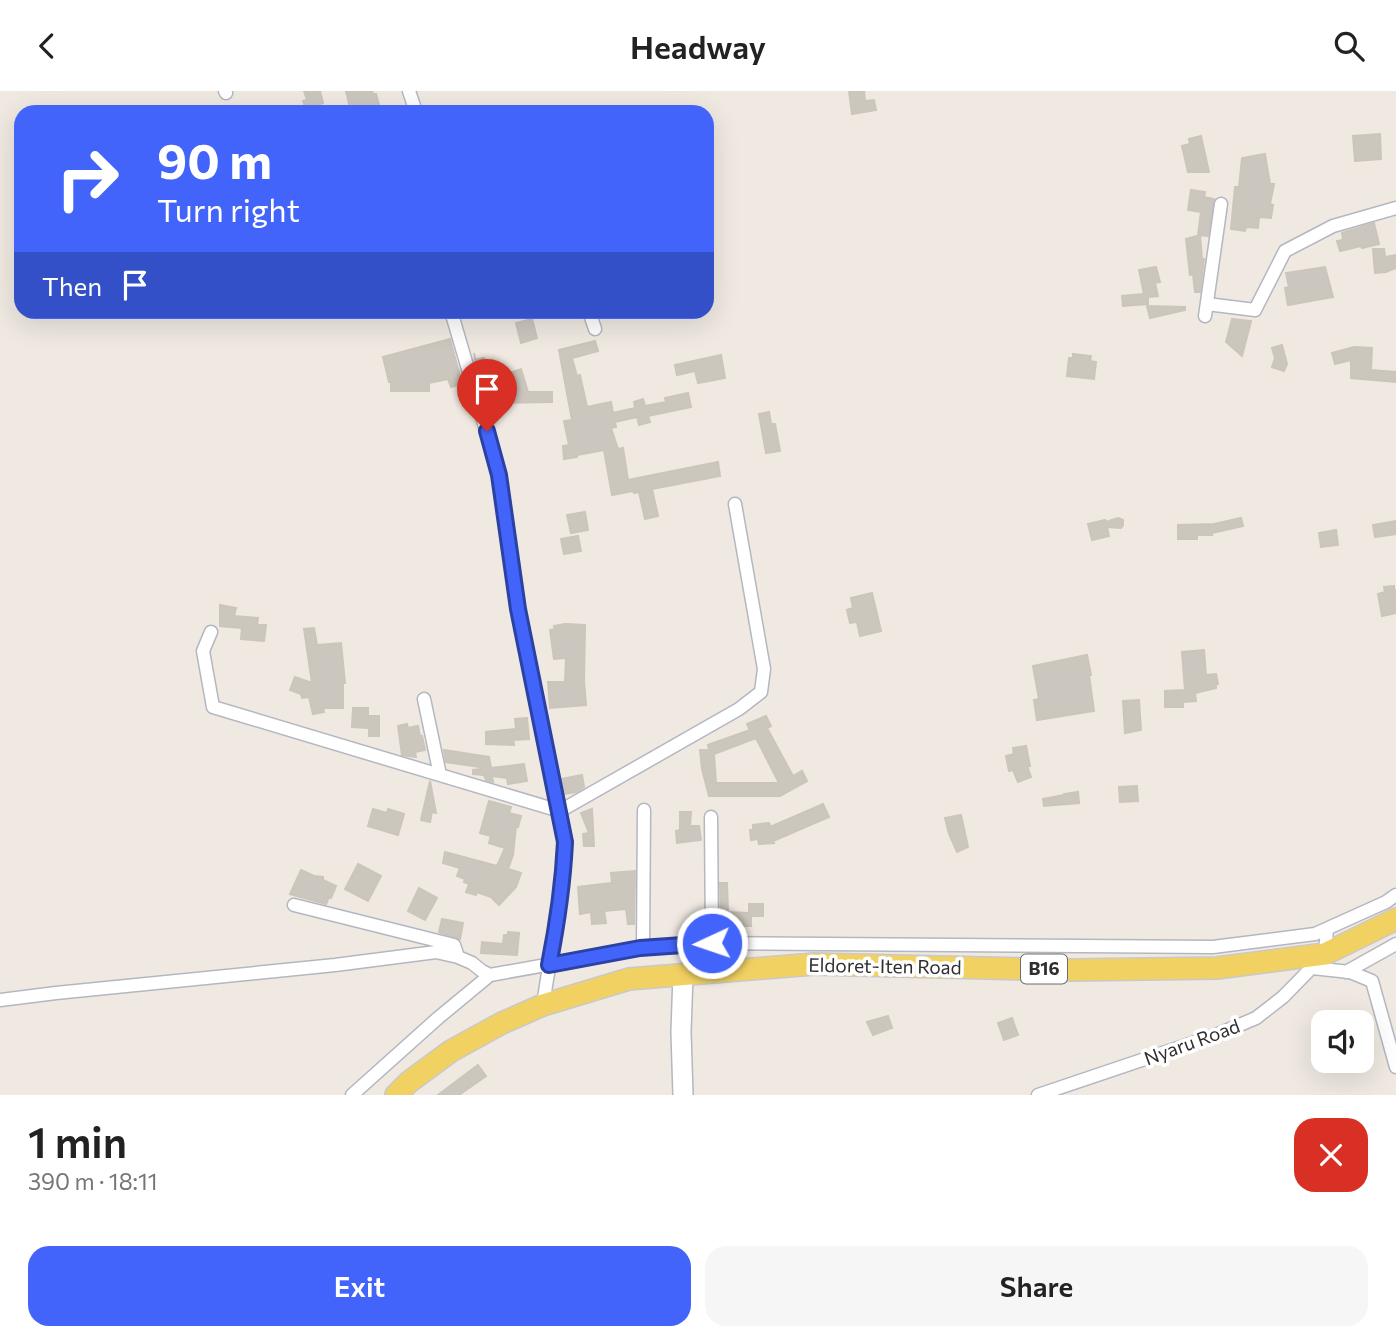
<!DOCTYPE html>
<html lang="en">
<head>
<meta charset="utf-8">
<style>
  :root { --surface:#fff; --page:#f6f6f6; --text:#222; --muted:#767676; --accent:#4264fb }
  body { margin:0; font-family:Commissioner,sans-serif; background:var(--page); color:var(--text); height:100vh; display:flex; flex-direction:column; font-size:26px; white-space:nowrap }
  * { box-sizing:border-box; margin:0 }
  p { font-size:23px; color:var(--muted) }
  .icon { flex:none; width:38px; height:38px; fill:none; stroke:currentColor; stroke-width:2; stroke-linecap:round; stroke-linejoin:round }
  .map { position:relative; height:1004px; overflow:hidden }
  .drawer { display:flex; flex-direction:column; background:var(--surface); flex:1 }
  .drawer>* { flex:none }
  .guide { position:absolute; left:14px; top:14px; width:700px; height:214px; border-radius:21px; box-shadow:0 7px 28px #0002; background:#4264fb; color:#fff; overflow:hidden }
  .controls { position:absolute; left:1311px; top:919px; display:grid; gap:14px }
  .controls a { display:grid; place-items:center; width:63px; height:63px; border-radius:14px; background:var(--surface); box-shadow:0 7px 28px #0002; font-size:35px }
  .pin { position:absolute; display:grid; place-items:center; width:60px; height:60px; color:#fff; margin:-72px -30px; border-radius:50% 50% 50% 0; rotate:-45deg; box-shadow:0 0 7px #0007 }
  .pin .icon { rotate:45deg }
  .me { position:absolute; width:77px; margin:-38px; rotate:267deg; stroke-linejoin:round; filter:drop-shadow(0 0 5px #0008) }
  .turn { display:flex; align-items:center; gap:24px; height:147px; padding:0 28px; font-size:32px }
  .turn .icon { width:91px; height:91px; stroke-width:2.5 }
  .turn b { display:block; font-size:49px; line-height:60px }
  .then { display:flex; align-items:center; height:66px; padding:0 28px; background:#0003; gap:14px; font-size:26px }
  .round { display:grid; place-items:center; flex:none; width:74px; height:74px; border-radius:21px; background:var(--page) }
  .summary { display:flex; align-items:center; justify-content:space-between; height:119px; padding:0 28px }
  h1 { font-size:42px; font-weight:600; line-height:52px }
  .button { display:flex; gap:14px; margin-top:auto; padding:14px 28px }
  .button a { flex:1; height:80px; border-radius:21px; background:var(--accent); color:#fff; font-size:28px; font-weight:600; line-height:80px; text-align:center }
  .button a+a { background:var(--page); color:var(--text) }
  header { display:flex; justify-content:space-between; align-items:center; height:91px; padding:0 28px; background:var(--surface); font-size:32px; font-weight:600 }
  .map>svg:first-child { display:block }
  .building { fill:#cbc7bf; stroke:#cbc5ba; stroke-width:2; fill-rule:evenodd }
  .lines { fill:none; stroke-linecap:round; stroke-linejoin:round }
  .minor-casing { stroke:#b4b7c1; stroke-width:15 }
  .secondary-casing { stroke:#b4b7c1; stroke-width:22 }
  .primary-casing { stroke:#c9c9c9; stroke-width:24 }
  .minor { stroke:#fff; stroke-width:12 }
  .secondary { stroke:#fff; stroke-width:19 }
  .primary { stroke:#f2d163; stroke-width:21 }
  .route-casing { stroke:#2b41a3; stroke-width:18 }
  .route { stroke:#4264fb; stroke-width:12 }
  .labels { text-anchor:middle; stroke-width:7; stroke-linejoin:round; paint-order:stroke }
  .shield { fill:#fff; stroke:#6d6d6d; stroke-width:2 }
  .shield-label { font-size:18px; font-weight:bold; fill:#2e2e2e }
  .street-label { font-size:19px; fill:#2e2e2e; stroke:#fff }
</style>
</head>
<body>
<header><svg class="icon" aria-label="back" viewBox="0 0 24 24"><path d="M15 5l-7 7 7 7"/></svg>Headway<svg class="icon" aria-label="search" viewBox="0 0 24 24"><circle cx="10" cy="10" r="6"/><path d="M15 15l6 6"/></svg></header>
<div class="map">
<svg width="1396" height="1004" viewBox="0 0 1396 1004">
  <rect width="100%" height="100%" fill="#efe9e1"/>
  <path class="building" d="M304 0H320L323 12 317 14 319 21H307L303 10 307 9Z
    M346 0H372L373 3H376L381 21H351Z
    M849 0H864L865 10 874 9 876 19 852 23Z
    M1380 43 1381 68 1355 70 1353 45Z
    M1201 45 1209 81H1188L1182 55 1190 53 1189 48Z
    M1265 63 1270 93H1274L1270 113 1273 114 1271 127 1259 126 1258 137 1246 136 1245 140 1231 138 1235 96H1239L1242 67Z
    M1191 99 1205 101 1204 106 1214 108 1208 145 1198 144 1201 121 1188 119Z
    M1374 132 1379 153 1362 157 1361 155 1340 160 1337 150 1343 149 1342 142Z
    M1200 144 1202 168H1204L1200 201H1195L1193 183 1190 184 1186 148Z
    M1373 158H1384L1385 166 1396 164V177L1386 181 1375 182Z
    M1156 176 1160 191 1155 192 1158 205 1148 206V213L1123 215 1122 205 1144 203 1139 179Z
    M1325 176 1333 206 1288 214 1285 197 1289 196 1286 182Z
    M1147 215 1185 216V219L1150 227Z
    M532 228 537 247 521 252 516 232Z
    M1232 228 1251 230 1242 265 1226 251Z
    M450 248 462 293 451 296 448 288 429 292V300H391V291H389L383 266Z
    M595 250 598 260 572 267 577 285 580 284 587 316 611 311 613 322 635 317 634 311 643 308 645 315 666 311 665 307 688 302 691 316 648 325 650 331 639 334 637 326 615 331 616 336 611 337 618 358 623 357 628 389 718 371 720 385 652 398 658 425 645 428 639 401 634 402 633 400 612 404 604 359 577 364V366L564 368 563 355 569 354 564 330 572 329 559 259Z
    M1282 254 1287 273 1284 280 1272 276 1275 267 1272 257Z
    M1354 256 1372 257 1371 279 1396 281V291L1351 287V269L1335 273 1332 262Z
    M474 262 475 269 484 267 491 290 512 291 510 282 521 278 528 301H552V311L487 312 483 299V283L479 284Z
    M1073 263 1091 265 1090 270 1096 271 1094 288 1067 285 1069 267H1073Z
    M721 264 725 287 698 292 695 280 677 284 675 274Z
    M769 321 771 333H775L780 360 766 362 759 323Z
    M585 421 588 439 571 442 567 424Z
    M1118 427 1123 429V434L1121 437 1107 436 1109 445 1092 449 1088 433 1105 429 1106 431Z
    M1241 427 1243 435 1212 442V444H1197V448H1178V434L1214 433Z
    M1396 430V443L1375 446 1373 434Z
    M1336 439 1338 454 1321 456 1319 442Z
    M578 445 581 460 564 463 561 448Z
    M1394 495V500L1396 499V522L1382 525 1378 503 1385 501 1384 496Z
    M872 502 881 540 860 545 857 531 850 532 847 519 853 517 851 507Z
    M220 514 236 517 234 525 258 527 257 534H266L264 550 241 548 242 537 220 535Z
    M565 533 585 534 584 590 586 614 550 617 548 591H565L566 567 554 568 550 539 555 538 554 535Z
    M314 537 317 554 341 552 345 592H343V617H323L324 621 313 623 309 606 302 607 301 603 290 599 295 586 312 592 304 538Z
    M1204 559 1206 584 1216 583 1218 593H1216V597L1195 602 1196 610 1183 611V616H1165V600L1185 599 1182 561Z
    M1087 564 1091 584H1089L1094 620 1037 629 1034 609 1039 608 1033 575Z
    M1139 609 1141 639 1125 642 1123 610Z
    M353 617H368V625H379V645H369V637L352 636Z
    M766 625 771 635 767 637 793 685 802 680 807 690 780 705H709L702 678 700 659H709L708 654 750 639 747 633ZM756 647 779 692H716L714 663Z
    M527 627 529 648 513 649 514 654 486 653V641L516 638 515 628Z
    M407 633 408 637 418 635 420 645H422L425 659 415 661 416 666 402 664 398 635Z
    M1026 655 1030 675H1027L1031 686 1018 691 1013 679 1009 680 1006 665 1014 663 1013 657Z
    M444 659 489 666 491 677 524 673 527 690 508 693 507 687 492 685 493 691 486 689 484 684 473 683V679L481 678 480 676 446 671Z
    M582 684 584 696 576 701 564 703 561 688Z
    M430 690 436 722 432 721 430 731 421 729Z
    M1137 695 1138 710 1120 711 1119 696Z
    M1078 701 1079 712 1044 715 1043 708 1064 704V703Z
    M489 710 511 716 509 722 521 725 518 736 516 735 513 764 508 778 521 782 516 796 499 814 491 806 477 801 476 804 466 801 469 793 464 791 465 788 457 785 460 777 443 772 445 761 497 775 505 757 489 752 491 745 480 742Z
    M823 713 829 726 773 750 774 752 759 753 758 748 751 749 750 739H753V734L769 732 770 736Z
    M373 718 387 722 388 718 404 723 398 744 368 735Z
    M592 718 594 755H584L583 743 589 742 581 722Z
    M680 721H691L690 735H699L701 749 677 752 676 740 680 739Z
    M961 724 968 756 957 761 949 743 945 727Z
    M358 773 381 785 368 810 345 798Z
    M301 779 314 785 323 786V789L336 795 331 807 329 806 326 813 290 803Z
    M635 780 634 833H628L626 818 604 820 606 832 592 833 591 821 580 823 578 796 612 792 611 782Z
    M720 792H727L728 821 749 822V813H763V825H751V835H742V837L721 836Z
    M419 797 437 807 425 829 408 820Z
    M442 828 463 832 460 848 439 841Z
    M508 841 519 842 517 864 481 862 482 851 503 853 504 844H508Z
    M888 925 892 937 873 944 867 931Z
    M1012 927 1018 944 1004 949 998 932Z
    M478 974 486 985 459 1004H438Z"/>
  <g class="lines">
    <g class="minor-casing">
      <path id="minor" d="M225 0 226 2
        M409 0 416 21
        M1207 213 1255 219 1285 160 1333 135 1396 117
        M451 220 499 384 518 518 565 751C563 806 551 859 543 914
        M589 220 595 238
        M1205 225 1221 113
        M211 541 203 560 213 616 560 720 739 618 761 601 764 578 735 413
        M424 608 440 684
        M711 726 712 852
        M294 814 454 854 458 866
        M643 857 644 719
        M1312 877 1350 881 1372 890 1396 976
        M1346 881 1396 853
        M0 909 56 902 335 874 436 861 458 866 472 872 482 880 490 884 640 857 699 852 1213 856 1315 843 1386 811 1396 804
        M352 1004 438 927 490 884
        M1038 1004 1216 944 1256 927 1283 906 1325 863 1327 838"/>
    </g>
    <g class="secondary-casing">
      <path id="secondary" d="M683 1004 681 941 683 884"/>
    </g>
    <g class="primary-casing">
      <path id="primary" d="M396 1004 409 991 451 960 502 932 543 914 629 888 814 873 1074 879 1217 877 1325 863 1396 828"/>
    </g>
    <use href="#minor" class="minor"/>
    <use href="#secondary" class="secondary"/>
    <use href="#primary" class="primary"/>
  </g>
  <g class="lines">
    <g class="route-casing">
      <path id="route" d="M487 340 499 384 518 518 565 751C563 793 557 834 549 874L640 857 712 852"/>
    </g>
    <use href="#route" class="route"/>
  </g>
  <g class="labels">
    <rect class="shield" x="1021" y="863.5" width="46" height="29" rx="5"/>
    <g class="shield-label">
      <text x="1044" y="884">B16</text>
    </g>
    <g class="street-label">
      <text transform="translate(885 875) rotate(1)" y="7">Eldoret-Iten Road</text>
      <text transform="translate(1192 951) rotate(-20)" y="7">Nyaru Road</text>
    </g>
  </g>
</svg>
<div class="controls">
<a><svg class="icon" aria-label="sound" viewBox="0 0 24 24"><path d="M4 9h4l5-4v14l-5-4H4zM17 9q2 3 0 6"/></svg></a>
</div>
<div class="pin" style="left:487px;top:340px;background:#d93025"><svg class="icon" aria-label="arrive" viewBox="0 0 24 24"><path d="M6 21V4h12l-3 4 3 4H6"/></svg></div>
<svg class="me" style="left:712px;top:852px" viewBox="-20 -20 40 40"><circle r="17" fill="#4264fb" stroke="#fff" stroke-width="3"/><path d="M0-11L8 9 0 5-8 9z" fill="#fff"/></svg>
<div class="guide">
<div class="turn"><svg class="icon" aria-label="right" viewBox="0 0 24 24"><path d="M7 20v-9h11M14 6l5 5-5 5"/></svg><div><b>90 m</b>Turn right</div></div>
<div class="then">Then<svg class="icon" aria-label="arrive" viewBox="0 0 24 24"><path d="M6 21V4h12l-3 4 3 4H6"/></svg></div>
</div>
</div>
<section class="drawer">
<div class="summary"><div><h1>1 min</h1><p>390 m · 18:11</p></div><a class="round" style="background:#d93025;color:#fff"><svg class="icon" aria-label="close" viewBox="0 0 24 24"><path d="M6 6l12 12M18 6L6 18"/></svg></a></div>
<div class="button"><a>Exit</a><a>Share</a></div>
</section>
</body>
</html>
